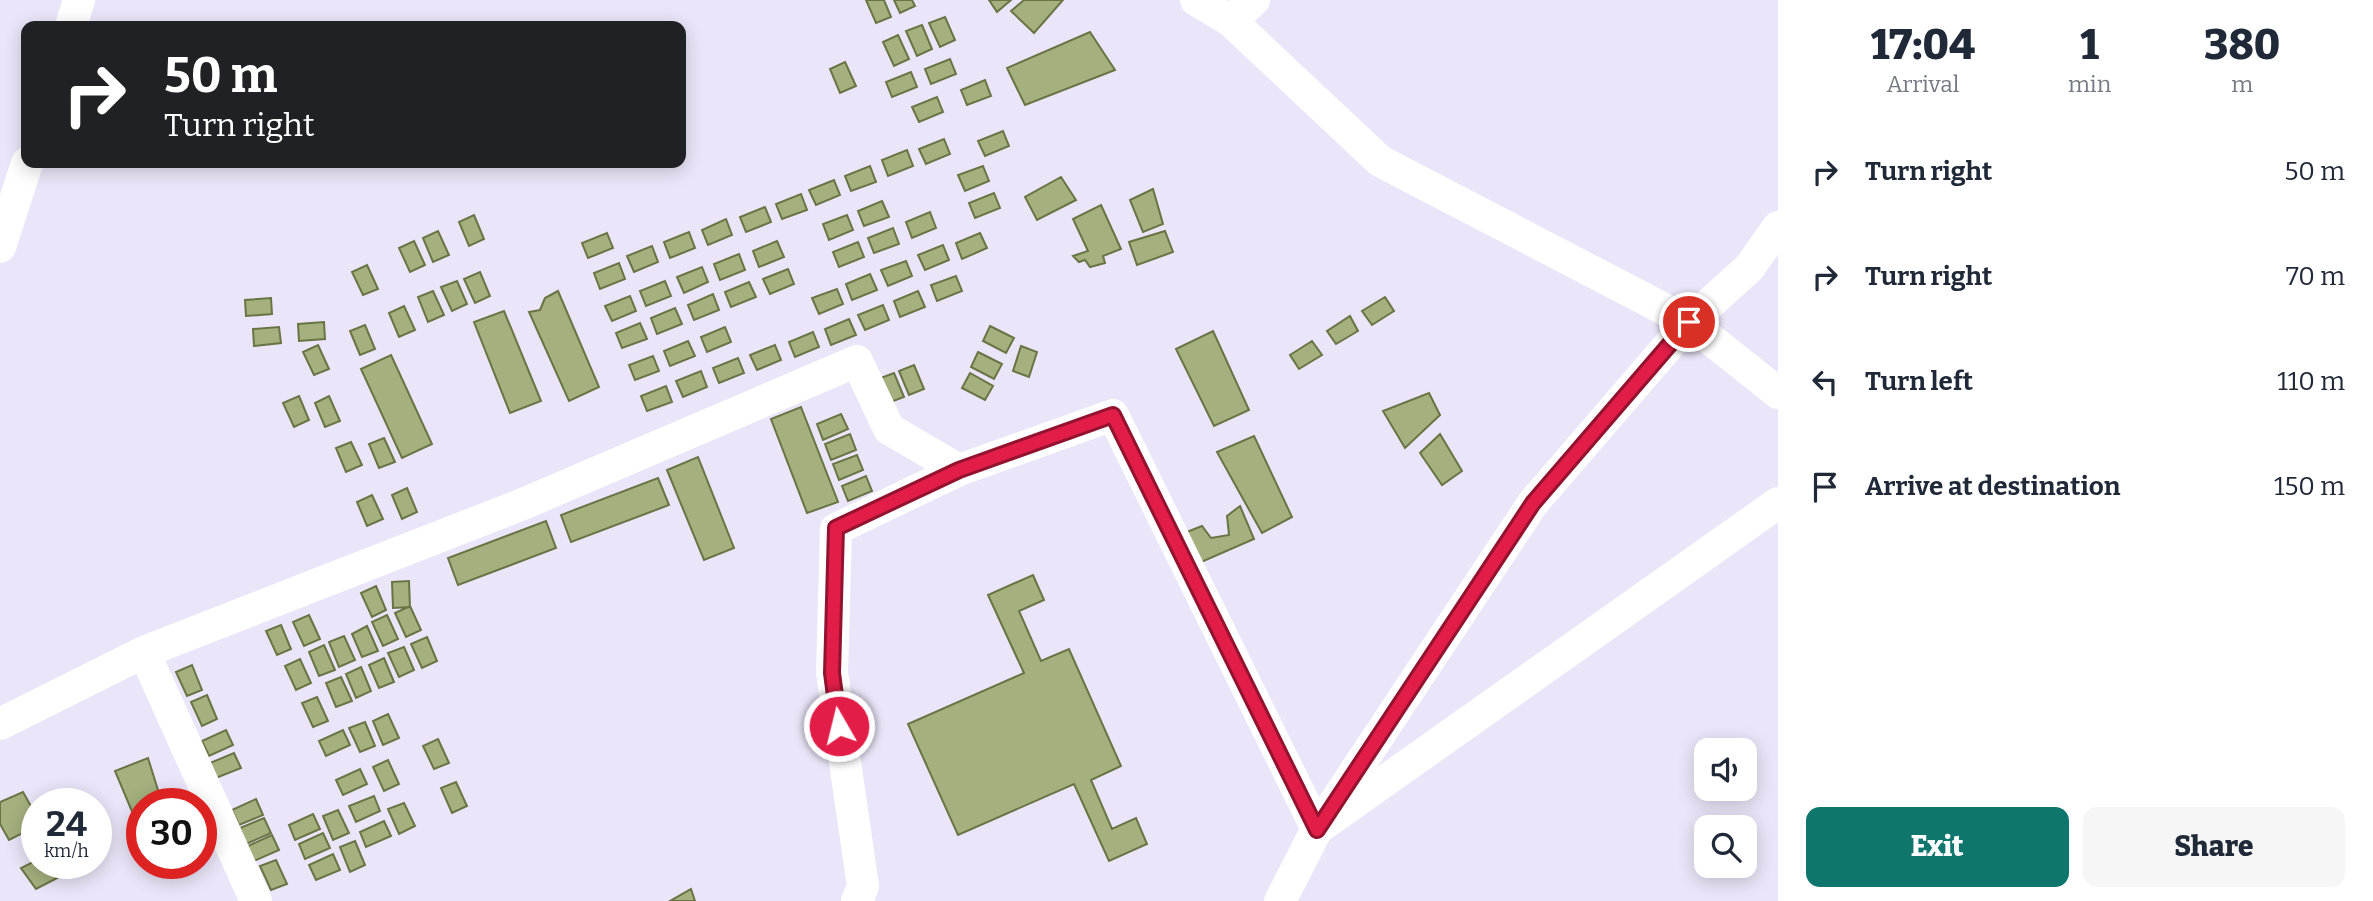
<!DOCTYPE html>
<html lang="en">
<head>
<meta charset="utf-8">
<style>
  :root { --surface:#fff; --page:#f6f6f7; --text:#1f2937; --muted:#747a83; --accent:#0f766e }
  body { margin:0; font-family:Bitter,serif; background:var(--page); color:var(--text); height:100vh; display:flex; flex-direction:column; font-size:26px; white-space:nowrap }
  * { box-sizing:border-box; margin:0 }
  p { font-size:23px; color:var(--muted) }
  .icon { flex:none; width:38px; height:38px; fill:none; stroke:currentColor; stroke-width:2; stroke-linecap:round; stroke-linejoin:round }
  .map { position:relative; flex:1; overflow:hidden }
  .side { display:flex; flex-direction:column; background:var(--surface); width:595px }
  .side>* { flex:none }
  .hud { position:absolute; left:21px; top:21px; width:665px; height:147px; border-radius:14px; box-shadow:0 4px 18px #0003; background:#202124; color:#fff; overflow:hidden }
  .buttons { position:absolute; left:1694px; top:738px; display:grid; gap:14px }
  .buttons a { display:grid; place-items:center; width:63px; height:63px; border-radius:14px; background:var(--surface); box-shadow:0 4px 18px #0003; font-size:35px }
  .speed { position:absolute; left:21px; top:788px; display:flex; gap:14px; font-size:35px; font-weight:700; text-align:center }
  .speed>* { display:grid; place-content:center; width:91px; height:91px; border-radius:50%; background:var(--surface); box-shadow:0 4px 18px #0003; line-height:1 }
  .speed small { font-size:18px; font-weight:400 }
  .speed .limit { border:10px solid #d22; background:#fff; color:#111 }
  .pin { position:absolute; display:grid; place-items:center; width:60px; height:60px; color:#fff; margin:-30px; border:4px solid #fff; border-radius:50%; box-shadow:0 2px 7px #0007 }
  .me { position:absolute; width:77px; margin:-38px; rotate:352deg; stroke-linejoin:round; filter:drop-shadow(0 0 5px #0008) }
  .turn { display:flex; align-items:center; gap:24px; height:147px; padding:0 28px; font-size:32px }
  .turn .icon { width:91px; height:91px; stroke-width:2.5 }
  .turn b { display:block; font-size:49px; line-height:60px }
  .eta { display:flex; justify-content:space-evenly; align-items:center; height:119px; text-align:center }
  .eta b { font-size:42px; font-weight:800; line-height:49px }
  .primary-button { display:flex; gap:14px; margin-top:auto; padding:14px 28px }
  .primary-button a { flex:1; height:80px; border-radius:14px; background:var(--accent); color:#fff; font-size:28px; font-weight:800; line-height:80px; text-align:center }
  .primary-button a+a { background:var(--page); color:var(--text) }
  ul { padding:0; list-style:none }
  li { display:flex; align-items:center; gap:21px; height:105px; padding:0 28px }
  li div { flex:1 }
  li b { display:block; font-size:26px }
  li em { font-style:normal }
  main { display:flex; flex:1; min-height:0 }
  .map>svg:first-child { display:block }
  .building { fill:#a4b17e; stroke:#687444; stroke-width:2 }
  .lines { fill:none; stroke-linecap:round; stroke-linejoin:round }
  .minor { stroke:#fff; stroke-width:32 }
  .route-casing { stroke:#92132f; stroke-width:18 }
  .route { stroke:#e11d48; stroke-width:12 }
</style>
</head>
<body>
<main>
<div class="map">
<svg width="1778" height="901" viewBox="0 0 1778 901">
  <rect width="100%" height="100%" fill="#ebe5f9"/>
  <path class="building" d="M866 0H884L891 17 876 23Z
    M894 0H912L915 6 900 13Z
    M989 0H1011L997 12Z
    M1024 0H1063L1034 33 1011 11Z
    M945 17 955 40 940 47 929 23Z
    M922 25 932 49 917 56 906 31Z
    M1090 32 1115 70 1025 105 1007 68Z
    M898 35 909 59 894 66 883 42Z
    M950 59 956 74 931 84 925 69Z
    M845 62 856 86 840 93 830 69Z
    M911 72 917 87 892 97 886 82Z
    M985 80 991 96 967 105 961 90Z
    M937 97 943 112 919 122 912 107Z
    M1003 131 1009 146 985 156 978 141Z
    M944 139 950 154 926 164 919 149Z
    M907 150 913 166 888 176 882 160Z
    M870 166 876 182 851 191 845 176Z
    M983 166 989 181 965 191 958 175Z
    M1061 177 1076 200 1037 220 1025 197Z
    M834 180 840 195 816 205 809 190Z
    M1153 189 1163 224 1143 232 1130 200Z
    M994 193 1000 208 975 218 969 203Z
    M801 194 807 210 782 219 776 204Z
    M882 201 889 217 864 226 858 211Z
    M1101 205 1121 249 1103 256 1105 263 1090 267 1085 260 1079 262 1073 256 1088 251 1073 219Z
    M765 207 771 222 746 232 740 217Z
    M930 212 936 228 912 238 906 222Z
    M474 215 484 239 469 246 459 222Z
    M847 215 853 230 829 240 823 224Z
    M726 219 732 235 708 245 702 230Z
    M893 228 899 244 874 253 868 238Z
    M438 231 449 255 433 262 423 238Z
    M1165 231 1173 252 1137 265 1129 242Z
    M689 232 695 248 670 258 664 242Z
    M607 233 613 248 588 258 582 243Z
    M980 233 987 248 962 259 956 243Z
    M414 241 425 265 410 272 399 248Z
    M777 241 784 257 759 267 753 251Z
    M858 242 864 257 839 267 833 252Z
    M943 245 949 260 925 270 918 255Z
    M652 246 658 262 634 272 627 256Z
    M739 254 745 270 720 280 714 264Z
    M906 261 912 276 888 286 881 270Z
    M619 263 625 279 600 289 594 273Z
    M367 265 378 289 363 295 352 272Z
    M702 267 708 282 684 293 677 277Z
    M788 269 794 284 770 294 763 279Z
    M480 272 490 296 475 303 464 279Z
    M870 274 877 290 852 300 846 284Z
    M956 276 962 291 937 301 931 285Z
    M457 281 467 304 452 311 441 287Z
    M665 281 671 296 646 306 640 291Z
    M749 282 756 297 731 307 725 292Z
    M837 289 843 304 819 314 812 298Z
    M433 291 444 315 428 322 418 297Z
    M558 291 599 387 569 401 529 312 540 310 545 298Z
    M918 291 925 307 900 317 894 301Z
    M713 294 719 310 694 320 688 305Z
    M630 296 636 311 612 321 605 306Z
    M1385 297 1394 311 1372 325 1362 311Z
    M271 298 272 314 246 316 245 300Z
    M883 305 889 320 865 330 858 315Z
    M404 306 415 330 399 337 389 313Z
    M675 308 682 324 657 334 651 318Z
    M504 311 541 401 510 413 474 322Z
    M1350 316 1358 331 1336 344 1327 331Z
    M849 319 856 335 831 345 825 329Z
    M324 322 325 339 299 341 298 324Z
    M640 323 647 339 622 348 616 333Z
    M365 325 375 349 360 355 350 331Z
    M990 326 1014 338 1006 353 983 341Z
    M279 327 281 343 254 346 253 329Z
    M725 327 731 342 707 352 701 337Z
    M1213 331 1249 410 1214 426 1176 349Z
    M813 332 819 347 795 357 789 342Z
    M688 341 695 356 670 366 664 351Z
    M1312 341 1322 355 1299 369 1290 355Z
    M318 345 329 369 314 375 303 352Z
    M775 345 781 360 757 370 750 355Z
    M1021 346 1037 352 1029 377 1013 371Z
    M978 352 1002 364 994 379 971 367Z
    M391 355 432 444 402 458 361 369Z
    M653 356 659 371 635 380 629 365Z
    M738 358 744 373 719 383 713 368Z
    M914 365 924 389 909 395 899 371Z
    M701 371 707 387 683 397 676 381Z
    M894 373 904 397 888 403 878 379Z
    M970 373 993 386 985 400 962 388Z
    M666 386 672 402 647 411 641 396Z
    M1429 393 1440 415 1405 448 1383 411Z
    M299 396 309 420 294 427 283 403Z
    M329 396 340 421 325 427 315 403Z
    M801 407 838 502 807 513 771 419Z
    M841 414 848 429 823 440 817 424Z
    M850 434 856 450 831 460 825 444Z
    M1440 434 1462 471 1442 485 1420 453Z
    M1254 436 1292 517 1262 533 1217 452Z
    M384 438 395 462 379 468 369 444Z
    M351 442 362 465 346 472 336 448Z
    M857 455 863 470 839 480 833 464Z
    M698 457 734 548 704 560 667 470Z
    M866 476 872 491 848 501 842 486Z
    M658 478 669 505 571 542 561 515Z
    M407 488 417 512 402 519 392 495Z
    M372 495 383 519 367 526 357 502Z
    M1240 506 1254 539 1199 563 1184 533 1202 526 1211 538 1229 535 1227 516Z
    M546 521 556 548 458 585 448 558Z
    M1033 575 1044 600 1019 611 1041 661 1069 649 1121 766 1091 780 1112 829 1136 818 1147 844 1109 861 1074 784 958 835 908 724 1024 673 988 595Z
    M409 581 410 607 393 608 392 582Z
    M376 586 386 610 372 617 361 593Z
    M410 606 421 630 406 637 395 613Z
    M309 615 320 639 304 646 293 622Z
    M387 615 398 639 383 646 372 622Z
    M281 625 291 649 277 655 266 631Z
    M367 626 378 651 362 657 352 634Z
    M344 636 355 660 339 667 329 642Z
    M427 637 437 661 422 668 411 644Z
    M324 645 335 670 319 676 309 652Z
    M404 647 414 670 399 677 388 653Z
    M384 658 394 682 379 688 369 665Z
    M300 659 311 683 296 690 285 666Z
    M192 665 202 690 187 696 176 672Z
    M361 667 371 691 356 698 346 674Z
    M341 677 352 701 336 707 326 683Z
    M207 695 217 719 202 726 191 702Z
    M317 697 328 721 313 727 302 703Z
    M388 714 399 738 383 745 373 721Z
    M365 722 375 746 360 752 349 728Z
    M226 730 233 745 209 756 202 741Z
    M343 730 350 745 326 756 319 741Z
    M438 739 449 763 434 769 423 746Z
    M234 753 241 768 216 778 210 763Z
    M148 758 162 803H142V827L139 828 115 771Z
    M388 760 399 784 384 791 373 767Z
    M360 769 367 784 343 795 336 780Z
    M456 782 467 806 452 813 441 788Z
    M23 792 37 817V826L9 840 0 824V802Z
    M374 796 380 811 356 822 349 806Z
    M256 799 263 815 239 825 232 810Z
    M404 803 415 826 399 834 388 809Z
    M338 810 349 833 333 840 323 816Z
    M313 814 320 829 295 840 289 825Z
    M264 818 271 833 246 844 240 828Z
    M384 821 391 836 366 847 360 832Z
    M323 833 330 848 305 859 299 844Z
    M272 835 279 850 254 861 248 846Z
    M355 841 365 865 350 872 340 847Z
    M333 854 340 870 316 880 309 865Z
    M37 860 54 863 61 876 36 889 21 868Z
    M276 860 287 884 271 890 260 866Z
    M691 889 695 901H670Z"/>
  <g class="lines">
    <path class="minor" d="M1196 0 1231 21 1380 161 1689 322 1778 393
      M1231 21 1254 0
      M71 26 79 0
      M0 247 27 163
      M144 652 256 901
      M0 724 144 652 523 504 857 361 889 429 959 470
      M857 901 863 886 832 673 836 529 959 470 1113 415 1317 829 1778 503
      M1280 901 1317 829 1533 503 1689 322 1749 268 1778 227"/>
  </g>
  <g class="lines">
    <g class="route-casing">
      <path id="route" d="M839 726 832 673 836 528 959 470 1113 415 1317 830 1533 503 1689 322"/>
    </g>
    <use href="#route" class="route"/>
  </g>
</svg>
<div class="buttons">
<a><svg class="icon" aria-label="sound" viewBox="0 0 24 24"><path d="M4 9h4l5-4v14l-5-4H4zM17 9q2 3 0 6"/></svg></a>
<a><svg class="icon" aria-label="search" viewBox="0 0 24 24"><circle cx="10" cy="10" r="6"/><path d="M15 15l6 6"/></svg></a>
</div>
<div class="speed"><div>24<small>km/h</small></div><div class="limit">30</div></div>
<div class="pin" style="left:1689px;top:322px;background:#d93025"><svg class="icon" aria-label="arrive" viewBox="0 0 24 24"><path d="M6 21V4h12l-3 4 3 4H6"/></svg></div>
<svg class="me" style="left:839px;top:726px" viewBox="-20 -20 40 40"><circle r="17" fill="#e11d48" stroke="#fff" stroke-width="3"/><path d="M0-11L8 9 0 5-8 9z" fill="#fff"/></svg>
<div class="hud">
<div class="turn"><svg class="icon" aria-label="right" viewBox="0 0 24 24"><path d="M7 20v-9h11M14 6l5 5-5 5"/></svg><div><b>50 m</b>Turn right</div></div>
</div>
</div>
<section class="side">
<div class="eta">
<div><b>17:04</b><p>Arrival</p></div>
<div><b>1</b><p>min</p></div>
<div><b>380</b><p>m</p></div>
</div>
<ul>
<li><svg class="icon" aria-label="right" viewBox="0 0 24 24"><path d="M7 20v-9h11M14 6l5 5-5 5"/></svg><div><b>Turn right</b></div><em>50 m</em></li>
<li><svg class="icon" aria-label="right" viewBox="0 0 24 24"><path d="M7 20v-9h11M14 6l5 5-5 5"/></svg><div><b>Turn right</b></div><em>70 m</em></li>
<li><svg class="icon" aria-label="left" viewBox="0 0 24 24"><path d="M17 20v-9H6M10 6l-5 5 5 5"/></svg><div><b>Turn left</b></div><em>110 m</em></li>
<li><svg class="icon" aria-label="arrive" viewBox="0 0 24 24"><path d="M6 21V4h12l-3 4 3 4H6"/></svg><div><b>Arrive at destination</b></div><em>150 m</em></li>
</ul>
<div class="primary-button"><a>Exit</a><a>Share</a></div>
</section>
</main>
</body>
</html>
